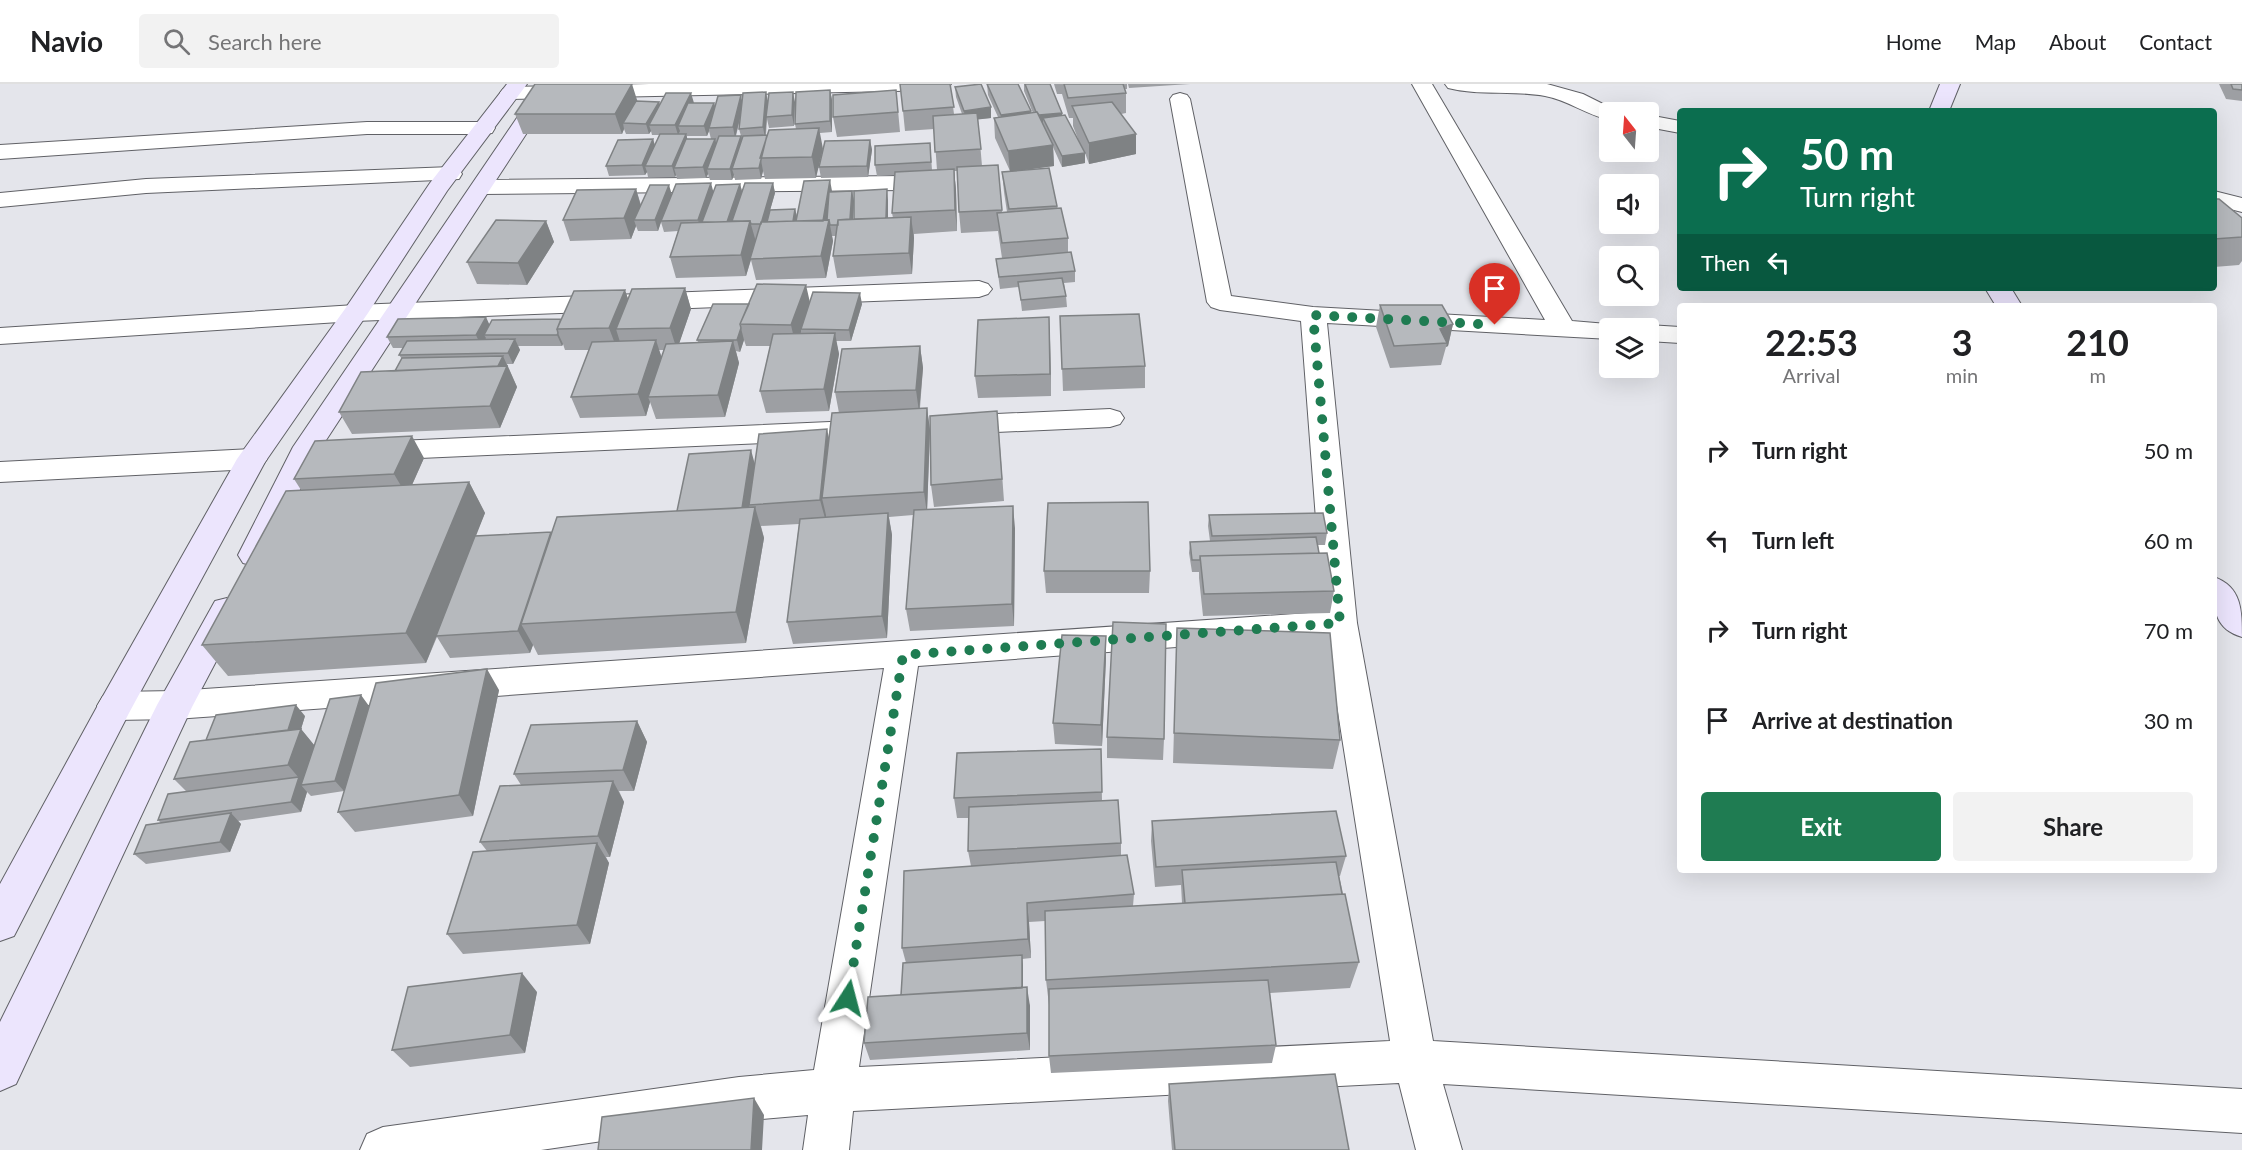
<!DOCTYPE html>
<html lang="en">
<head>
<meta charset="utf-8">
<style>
  :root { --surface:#fff; --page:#f2f2f2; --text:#202124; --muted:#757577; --line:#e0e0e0; --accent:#1f7c52 }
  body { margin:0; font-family:Lato,sans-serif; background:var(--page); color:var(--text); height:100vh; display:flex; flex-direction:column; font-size:22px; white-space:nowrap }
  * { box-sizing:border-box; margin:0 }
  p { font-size:20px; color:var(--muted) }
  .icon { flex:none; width:33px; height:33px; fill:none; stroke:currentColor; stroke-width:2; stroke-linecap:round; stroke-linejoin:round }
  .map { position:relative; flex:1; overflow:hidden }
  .panel { position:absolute; left:1677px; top:219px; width:540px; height:570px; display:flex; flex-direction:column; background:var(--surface); border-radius:6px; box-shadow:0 6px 24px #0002 }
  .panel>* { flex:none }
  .top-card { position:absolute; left:1677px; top:24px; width:540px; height:183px; border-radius:6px; box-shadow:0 6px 24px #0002; background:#0b6e4f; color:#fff; overflow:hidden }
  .needle { width:39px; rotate:343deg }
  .buttons { position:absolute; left:1599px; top:18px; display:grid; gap:12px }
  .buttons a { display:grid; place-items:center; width:60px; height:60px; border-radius:6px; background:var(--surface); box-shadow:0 6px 24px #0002; font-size:30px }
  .pin { position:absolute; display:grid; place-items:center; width:51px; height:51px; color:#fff; margin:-62px -26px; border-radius:50% 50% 50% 0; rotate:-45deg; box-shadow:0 0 6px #0007 }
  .pin .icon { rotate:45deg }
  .me { position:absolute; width:66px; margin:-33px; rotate:9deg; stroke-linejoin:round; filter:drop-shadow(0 0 4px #0008) }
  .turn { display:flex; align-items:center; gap:21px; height:126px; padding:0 24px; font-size:27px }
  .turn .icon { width:78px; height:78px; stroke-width:2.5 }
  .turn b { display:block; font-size:42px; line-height:51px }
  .then { display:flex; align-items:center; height:57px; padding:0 24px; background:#0003; gap:12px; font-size:22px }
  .eta { display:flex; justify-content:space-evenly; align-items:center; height:102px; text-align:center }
  .eta b { font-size:36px; font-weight:700; line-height:42px }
  .cta { display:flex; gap:12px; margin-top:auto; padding:12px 24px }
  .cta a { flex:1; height:69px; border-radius:6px; background:var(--accent); color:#fff; font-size:24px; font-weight:700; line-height:69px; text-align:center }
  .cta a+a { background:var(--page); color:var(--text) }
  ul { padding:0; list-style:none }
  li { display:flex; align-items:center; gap:18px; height:90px; padding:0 24px }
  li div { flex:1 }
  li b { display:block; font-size:22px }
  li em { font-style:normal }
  header { display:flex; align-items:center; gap:36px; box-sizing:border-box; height:84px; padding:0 30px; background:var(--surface); border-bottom:2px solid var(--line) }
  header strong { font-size:28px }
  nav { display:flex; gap:33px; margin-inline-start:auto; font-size:21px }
  .search { width:420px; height:54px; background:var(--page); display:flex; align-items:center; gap:15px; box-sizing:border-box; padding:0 21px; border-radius:6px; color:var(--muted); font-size:22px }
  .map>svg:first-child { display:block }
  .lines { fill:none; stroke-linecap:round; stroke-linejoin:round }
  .street-casing { stroke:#606166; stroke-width:2 }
  .secondary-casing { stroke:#606166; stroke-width:2 }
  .street { fill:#fff; fill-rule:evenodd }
  .secondary { fill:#ece5fd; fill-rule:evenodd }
  .wall { fill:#9d9fa3; fill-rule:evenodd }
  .shaded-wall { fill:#7f8284 }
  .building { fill:#b6b9bd; stroke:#7f8284; stroke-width:1.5 }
  .route { stroke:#1f7c52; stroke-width:10; stroke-dasharray:0 18 }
</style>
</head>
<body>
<header>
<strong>Navio</strong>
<div class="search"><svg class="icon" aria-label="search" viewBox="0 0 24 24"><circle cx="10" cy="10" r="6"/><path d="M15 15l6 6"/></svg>Search here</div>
<nav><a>Home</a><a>Map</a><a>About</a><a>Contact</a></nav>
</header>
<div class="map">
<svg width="2242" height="1066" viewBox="0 0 2242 1066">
  <rect width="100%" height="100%" fill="#e4e5eb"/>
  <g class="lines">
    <g class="street-casing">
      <path id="street" d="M649 0H951L948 4 941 6 510 15 503 13 500 9 503 5 510 3Z
        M1412 0H1432L1572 237 1619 241 1621 244H1610V255L1327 239 1357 539 1433 957 2242 1005V1049L1443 1000 1462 1066H1416L1399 999 853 1027 849 1066H803L808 1031 739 1037 541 1066H360L367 1050 383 1043 739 993 814 986 884 584 175 635 115 636 103 632 97 622 103 612 115 608 175 607 1323 528 1301 237 1220 226 1211 223 1207 218 1170 15 1173 11 1180 9 1187 11 1190 15 1231 212 1313 223 1545 236ZM1326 552 1390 957 859 983 918 582Z
        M1445 0H1547L1583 10 1619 28H1610V36C1586 31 1568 16 1545 12 1513 6 1479 12 1448 4Z
        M1648 31 1680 37V49L1648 43Z
        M367 38H484L492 39 495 44 492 49 484 50H367L0 75V61Z
        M451 83 459 85 462 90 459 95 146 109 0 123V109L146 95Z
        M906 92 914 94 917 99 914 104 906 106 482 110 474 108 471 103 474 98 482 96Z
        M2214 107 2242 114V128L2214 121Z
        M979 197 988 200 992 205 988 210 979 213 355 237 0 260V244L355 221Z
        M1648 241 1680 243V259L1648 257V244H1638Z
        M1110 325 1120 328 1124 334 1120 340 1110 343 953 350 943 347 939 341 943 335 953 332Z
        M875 336 885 339 889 345 885 351 875 354 375 376 365 374 360 367 365 360 375 358Z
        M252 365 262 368 267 375 262 382 252 385 0 398V378Z"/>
    </g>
    <g class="secondary-casing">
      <path id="secondary" d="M507 0H527L447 107 368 229 265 378 129 629 14 852 0 857V800L103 612 237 375 345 225 430 99Z
        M540 0H562L551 12 317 370 265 479 254 482 243 479 238 471 293 363Z
        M1940 0H1960L1949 27H1929Z
        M1985 204H2011L2022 222H1996Z
        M2214 493C2242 503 2242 527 2242 553 2211 544 2214 520 2214 493Z
        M227 514 239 517 243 526 192 623 16 1000 0 1007V938L157 621 215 517Z"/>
    </g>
    <use href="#street" class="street"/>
    <use href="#secondary" class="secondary"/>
  </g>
  <path class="wall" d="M950 0 954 30H962L956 13 955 3 991 23V34L978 35 982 82 998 81 1002 128H1007L1004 108 1002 88 1010 87 995 54 994 34 998 33 988 11 987 0 1031 29H1033L1024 7V0H1050L1062 29V32L1082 65 1073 42V34H1069L1062 10H1057L1054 0H1127V5H1125L1126 9V29L1121 30 1136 70 1089 80 1085 69V79L1062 83 1053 63 1054 82 1020 86 1057 122 1068 154V169L1075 187V198L1064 199 1066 212 1067 223 1022 227 1019 203 1000 205 996 175 1002 174 998 147 961 149 959 128 958 87H954L956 106 957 147 914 150V154L912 190 837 194 833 172 836 152H832L833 157 826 194 756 196 751 176 746 192 676 194 670 173 678 147 664 148 661 138 658 147H638L636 142 631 155 570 157 563 136 636 105 641 121 672 110 713 107 740 100 742 107 773 99 775 109 770 126 795 125 797 133 831 108 852 107 854 117 853 135 888 116V134H893L892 129 895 91 877 92 875 81 930 59 932 86H937L934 45 905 47 903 27Z
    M1128 0H1190L1129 4Z
    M2219 0H2242V17L2226 15Z
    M830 6 832 16V48L820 49 816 94 765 95 763 87 761 95 735 96 734 91 732 96H710L708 90 706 94 677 95 676 91 675 93H648L647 88 645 91 609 92 606 82 653 55 655 61 660 51H652L651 47 649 50H626L624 45 622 50H523L515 30 638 17 659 18 660 21 714 19 715 22 742 18 768 16 795 18 794 42 769 44 767 35 766 51 796 45 795 40ZM741 31 739 45 741 52H736ZM709 47 711 55H687V52H707Z
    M898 26 900 48 837 53 833 33Z
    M870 56 872 66 868 93 821 94 819 83Z
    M546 137 554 158 527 201 477 200 467 178Z
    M2242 153V177L2239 181 2214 183V155Z
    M685 204 691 225 679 259 698 258 697 256 749 220 810 219 862 220 851 257H836L839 270 829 327 766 329 760 307 770 262H746L744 256 740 268 736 267 739 279 725 333 656 335 650 318 646 332 580 334 571 313 589 266H565L563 260 562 262H518L520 266 513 280H507L517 303 500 344 352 350 339 328 395 287 402 275 399 271 404 264H393L387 253 490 241 561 235 628 214ZM659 266H664L662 274Z
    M1380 221 1453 240 1448 262 1446 263 1441 281 1390 284 1376 243Z
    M1060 232 1145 282V304L1063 307Z
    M1050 255 1051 312 978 314 975 292Z
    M920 262 923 284 920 324H927L930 346 927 425 1015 444 1014 542 910 547 906 525 913 431 889 433 892 451 887 554 793 560 787 538 799 440 761 442 764 454 746 559 538 571 533 561 530 569 450 574 437 553 426 579 228 592 202 561 301 406 294 395 424 374 412 401 469 398 485 429 475 452 551 448 552 450 677 427 755 379 829 355 839 329 835 308Z
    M999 349 1004 417 934 423 931 401Z
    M1209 431 1327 449 1325 461H1318L1319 469 1334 507 1330 529 1203 532 1199 494V488H1192L1189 469 1190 458 1210 457 1208 442Z
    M1044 487H1150L1149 509H1046Z
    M1177 544 1340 656 1333 685 1173 679Z
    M1106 552V574L1102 662 1055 660 1053 639Z
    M499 606 473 732 355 748 338 728 357 665 344 707 311 712 307 708 301 728 238 737 241 740 230 768 146 780 134 770 161 739 158 736 187 708 174 695 206 656 305 632 301 645 315 662 369 622Z
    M637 637 647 658 634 707H619L624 718 610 773H606L609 779 590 860 463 870 447 850 487 767 480 758 521 701 514 690Z
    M1107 653 1164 655 1163 676 1107 674Z
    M1101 665 1102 716 1121 759V771L1134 810 1133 822 1182 819 1181 801 1155 803 1151 757 1152 737 1346 772 1340 792H1339L1359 878 1350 904 1270 909 1276 961 1272 979 1051 989 1049 972V921L1046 896 1045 837 1029 838 1031 874 1022 875 1023 904 1030 922V966L870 976 864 959 901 911 906 879 902 864 971 782 968 767 969 734H957L954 714Z
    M537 908 525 969 410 983 392 966Z
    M1169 1000 1349 1066H1172L1168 1017Z"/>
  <path class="shaded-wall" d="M632 0 638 19 623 39 624 45 622 50 615 30Z
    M830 6 832 16V48L830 37Z
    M766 8 768 18 765 54 763 43Z
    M793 8 795 18 794 42 792 31Z
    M691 9 694 19 678 42 680 47 678 51 675 41Z
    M741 11 743 22 735 54 733 43Z
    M659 18 662 28 649 41 651 47 649 50 646 40Z
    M714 19 717 30 709 44V47L707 52 704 42Z
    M991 23V34L965 37 964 27Z
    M1031 27V37L1002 41 1001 31Z
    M1062 29 1063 39 1043 34V41L1037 31Z
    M819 44 823 65 816 94 812 73Z
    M686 50 689 61 674 84 676 91 675 93 672 82Z
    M1136 50V70L1089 80V59Z
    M741 52 744 62 732 85 734 91 732 96 730 85Z
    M653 55 656 66 645 82 647 88 645 91 642 81Z
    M715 55 718 65 707 85 708 90 706 94 703 83Z
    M870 56 872 66 868 93 867 82Z
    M1053 61 1054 82 1010 88 1008 67Z
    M1085 69V79L1062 83V72Z
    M761 76 763 87 761 95 759 84Z
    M954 85 956 106 957 147 955 126Z
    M830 96 832 107 825 152 822 141Z
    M711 99 714 110 701 147 698 136Z
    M773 99 775 109 763 151 761 140Z
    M740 100 743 111 733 140 727 138Z
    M669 101 672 111 661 137V138L658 147 655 136Z
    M636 105 642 126 634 136 636 142 631 155 624 134Z
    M887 105 888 116V149L886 138Z
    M852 107 854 117 852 151 850 140Z
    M795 125 798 136 792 142Z
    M911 133 914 154 912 190 909 169Z
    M829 136 833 157 826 194 821 172Z
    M546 137 554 158 527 201 518 179Z
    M750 137 756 158 746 192 741 171Z
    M806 201 811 223 801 245V248L796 263 791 241Z
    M685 204 691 225 677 266 670 244Z
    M625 206 633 228 616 245 620 258 617 265 609 244Z
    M860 209 862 220 851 257 849 246Z
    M486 233 491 244 484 251 486 254 481 262 476 251Z
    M1049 233 1050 255 1051 312 1050 290Z
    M1453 240 1448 262 1446 263 1447 259 1440 245Z
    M741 244 744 256 740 268 737 256Z
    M558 249 563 260 562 262 557 251Z
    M835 249 839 270 829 327 824 305Z
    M515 255 520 266 513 280 508 269Z
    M656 256 663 278 648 313 650 318 646 332 638 310Z
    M733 257 739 279 725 333 718 311Z
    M920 262 923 284 919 328 916 306Z
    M503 272 517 303 500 344 490 322 494 289Z
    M927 324 930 346 927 430 924 408Z
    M827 345 832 367 822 414 826 431V438L820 416Z
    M412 352 424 374 407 412 394 390Z
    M751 366 757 388 749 421 751 429 742 424Z
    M469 398 485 429 426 579 406 549Z
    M1013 422 1015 444 1014 542 1012 520Z
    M755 423 764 454 746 559 736 528Z
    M888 429 892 451 887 554 882 532Z
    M551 448 561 470 521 540 533 561 530 569 518 547Z
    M1106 552V574L1102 662 1101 641Z
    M487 585 499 606 473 732 459 711Z
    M361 611 369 622 344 707 335 697Z
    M296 621 305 632 301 645 318 666 301 701 307 708 301 728 291 718 299 694 288 681 287 647Z
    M637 637 647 658 634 707 623 686Z
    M613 697 624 718 610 773 598 752Z
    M231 729 241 740 230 768 220 758Z
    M597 759 609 779 590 860 577 841Z
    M1027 819 1029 838 1031 874 1028 855Z
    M1022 871 1023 881V914L1022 904Z
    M522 889 537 908 525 969 510 951Z
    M1027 903 1030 922V966L1027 949Z
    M754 1014 764 1031 762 1066H751Z"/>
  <path class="building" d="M535 0H632L615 30H515Z
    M900 0H950L954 23 903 27Z
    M981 0 991 23 964 27 955 3Z
    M987 0H1018L1031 27 1001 31Z
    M1025 0H1050L1062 29 1039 31 1037 28H1036Z
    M1064 0H1123L1126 9 1068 14Z
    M2231 0H2242V6L2233 5Z
    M830 6V37L795 40 796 8Z
    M896 6 898 28 833 33V11Z
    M766 8 763 43 739 45 743 9Z
    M793 8 792 31 766 33 769 9Z
    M666 9H691L675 41H649Z
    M741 11 733 43 709 44 718 12Z
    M636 17 659 18 646 40 623 39Z
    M1112 18 1136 50 1089 59 1072 22Z
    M688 19H714L704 42H678Z
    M1037 28 1053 61 1008 67 994 34Z
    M977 29 981 65 935 68 933 32Z
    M1065 31 1085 69 1062 72 1043 34Z
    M819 44 812 73 760 74 769 46Z
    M660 50H686L672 82H645Z
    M767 51 759 84 732 85 743 52Z
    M719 52H741L730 85H707Z
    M653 55 642 81 606 82 618 56Z
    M686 55H715L703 83 674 84Z
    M870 56 867 82 819 83 825 57Z
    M930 59 931 78 875 81V62Z
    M998 81 1002 126 959 128 957 83Z
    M1049 84 1057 122 1009 125 1002 88Z
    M954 85 955 126 892 129 895 88Z
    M830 96 823 137H796L804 97Z
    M711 99 698 136 661 137 676 100Z
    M745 99H773L761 140H751L750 137H732Z
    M740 100 727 138H702L716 101Z
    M650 101H669L655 136H634Z
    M636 105 624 134 563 136 577 106Z
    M887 105 886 134 854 135V107Z
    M852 107 850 135 838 136V141H830L829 136H827L829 108Z
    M2214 115H2219L2242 134V153L2214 155Z
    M1061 124 1068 154 1002 159 997 129Z
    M795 125 793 137 767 138 770 126Z
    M911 133 909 169 833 172 838 136Z
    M496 136 546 137 518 179 467 178Z
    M829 136 821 172 750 175 761 138Z
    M750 137 741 171 670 173 681 139Z
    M1071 168 1075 187 999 193 996 175Z
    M1062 194 1066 212 1021 216 1018 198Z
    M757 200 806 201 791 241 740 240Z
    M685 204 670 244 616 245 632 205Z
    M625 206 609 244 557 245 574 207Z
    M813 208 860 209 849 246 801 245Z
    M713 220H749L740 240 741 244 737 256H697Z
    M1380 221H1442L1453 240 1440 245 1447 259 1394 262Z
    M1139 230 1145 282 1062 285 1060 232Z
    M486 233 476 251 387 253 398 235Z
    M1049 233 1050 290 975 292 978 236Z
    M561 235 557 245 558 249 557 251H484L492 236Z
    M835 249 824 305 760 307 773 250Z
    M515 255 508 269 399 271 407 257Z
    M656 256 638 310 571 313 592 258Z
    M733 257 718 311 648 313 666 260Z
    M920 262 916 306 835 308 842 265Z
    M503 272 498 282 395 287 402 274Z
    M507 282 490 322 339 328 361 288Z
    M927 324 924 408 822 414 832 329Z
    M997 327 1002 395 931 401 930 332Z
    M827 345 820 416 749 421 759 350Z
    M412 352 394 390 294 395 315 357Z
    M751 366 742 424 677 427 689 370Z
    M469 398 406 549 202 561 286 407Z
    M1148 418 1150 487H1044L1048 419Z
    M1013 422 1012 520 906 525 914 426Z
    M755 423 736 528 521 540 557 433Z
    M888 429 882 532 787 538 800 435Z
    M1323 429 1327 449 1212 452 1209 431Z
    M551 448 518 547 436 552 475 452Z
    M1316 453 1319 469 1200 472V476H1192L1190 458Z
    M1327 469 1334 507 1204 510 1200 472Z
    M1113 538 1166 540 1164 655 1107 653Z
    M1177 544 1330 549 1340 656 1174 649Z
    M1062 551 1106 552 1101 641 1053 639Z
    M487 585 459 711 338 728 376 599Z
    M361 611 335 697 301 701 330 615Z
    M296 621 288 646 206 656 216 631Z
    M637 637 623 686 514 690 531 641Z
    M301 645 288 681 174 695 190 658Z
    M1101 665 1102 708 954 714 957 669Z
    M299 693 291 718 158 736 168 710Z
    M613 697 598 752 480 758 500 702Z
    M1118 716 1121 759 968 767 969 723Z
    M1336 727 1346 772 1156 783 1152 737Z
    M231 729 220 758 134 770 146 741Z
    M597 759 577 841 447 850 473 768Z
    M1127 771 1134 810 1027 819 1028 855 902 864 904 787Z
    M1336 778 1342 810 1185 819 1182 786Z
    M1345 810 1359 878 1046 896 1045 827Z
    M1022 871V904L901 911 903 879Z
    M522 889 510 951 392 966 408 903Z
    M1268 896 1276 961 1049 972V905Z
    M1027 903V949L864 959 868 913Z
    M1335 990 1349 1066H1175L1169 1000Z
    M754 1014 751 1066H598L602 1033Z"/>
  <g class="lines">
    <path class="route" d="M848 914 903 571 1340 539 1313 231 1495 241"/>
  </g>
</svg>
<div class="buttons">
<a><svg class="needle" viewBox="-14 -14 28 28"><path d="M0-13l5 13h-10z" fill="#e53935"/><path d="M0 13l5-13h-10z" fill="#757577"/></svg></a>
<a><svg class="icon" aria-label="sound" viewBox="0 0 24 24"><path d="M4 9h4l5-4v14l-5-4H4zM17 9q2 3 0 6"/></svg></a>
<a><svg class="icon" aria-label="search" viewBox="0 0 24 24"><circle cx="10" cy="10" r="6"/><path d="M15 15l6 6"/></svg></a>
<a><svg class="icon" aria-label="layers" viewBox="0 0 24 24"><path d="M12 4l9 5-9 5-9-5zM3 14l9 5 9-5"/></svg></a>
</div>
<div class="pin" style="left:1495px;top:241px;background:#d93025"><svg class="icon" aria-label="arrive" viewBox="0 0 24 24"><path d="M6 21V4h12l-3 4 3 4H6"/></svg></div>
<svg class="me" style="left:848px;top:914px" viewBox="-20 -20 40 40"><path d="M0-17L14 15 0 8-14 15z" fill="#1f7c52" stroke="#fff" stroke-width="4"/></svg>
<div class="top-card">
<div class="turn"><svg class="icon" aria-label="right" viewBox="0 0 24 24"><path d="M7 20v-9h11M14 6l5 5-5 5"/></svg><div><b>50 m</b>Turn right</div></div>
<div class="then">Then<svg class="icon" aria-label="left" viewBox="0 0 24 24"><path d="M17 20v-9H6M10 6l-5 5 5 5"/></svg></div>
</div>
<section class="panel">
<div class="eta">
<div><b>22:53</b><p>Arrival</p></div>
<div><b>3</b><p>min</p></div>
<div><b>210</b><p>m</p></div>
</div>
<ul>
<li><svg class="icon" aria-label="right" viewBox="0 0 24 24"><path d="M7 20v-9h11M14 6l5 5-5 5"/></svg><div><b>Turn right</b></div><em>50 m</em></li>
<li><svg class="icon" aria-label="left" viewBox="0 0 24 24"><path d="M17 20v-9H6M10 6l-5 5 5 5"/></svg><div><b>Turn left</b></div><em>60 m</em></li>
<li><svg class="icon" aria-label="right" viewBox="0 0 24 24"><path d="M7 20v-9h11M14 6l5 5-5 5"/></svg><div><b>Turn right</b></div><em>70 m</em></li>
<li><svg class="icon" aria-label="arrive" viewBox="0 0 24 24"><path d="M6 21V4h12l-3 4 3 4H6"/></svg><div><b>Arrive at destination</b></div><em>30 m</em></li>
</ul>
<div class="cta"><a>Exit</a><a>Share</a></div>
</section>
</div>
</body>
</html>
